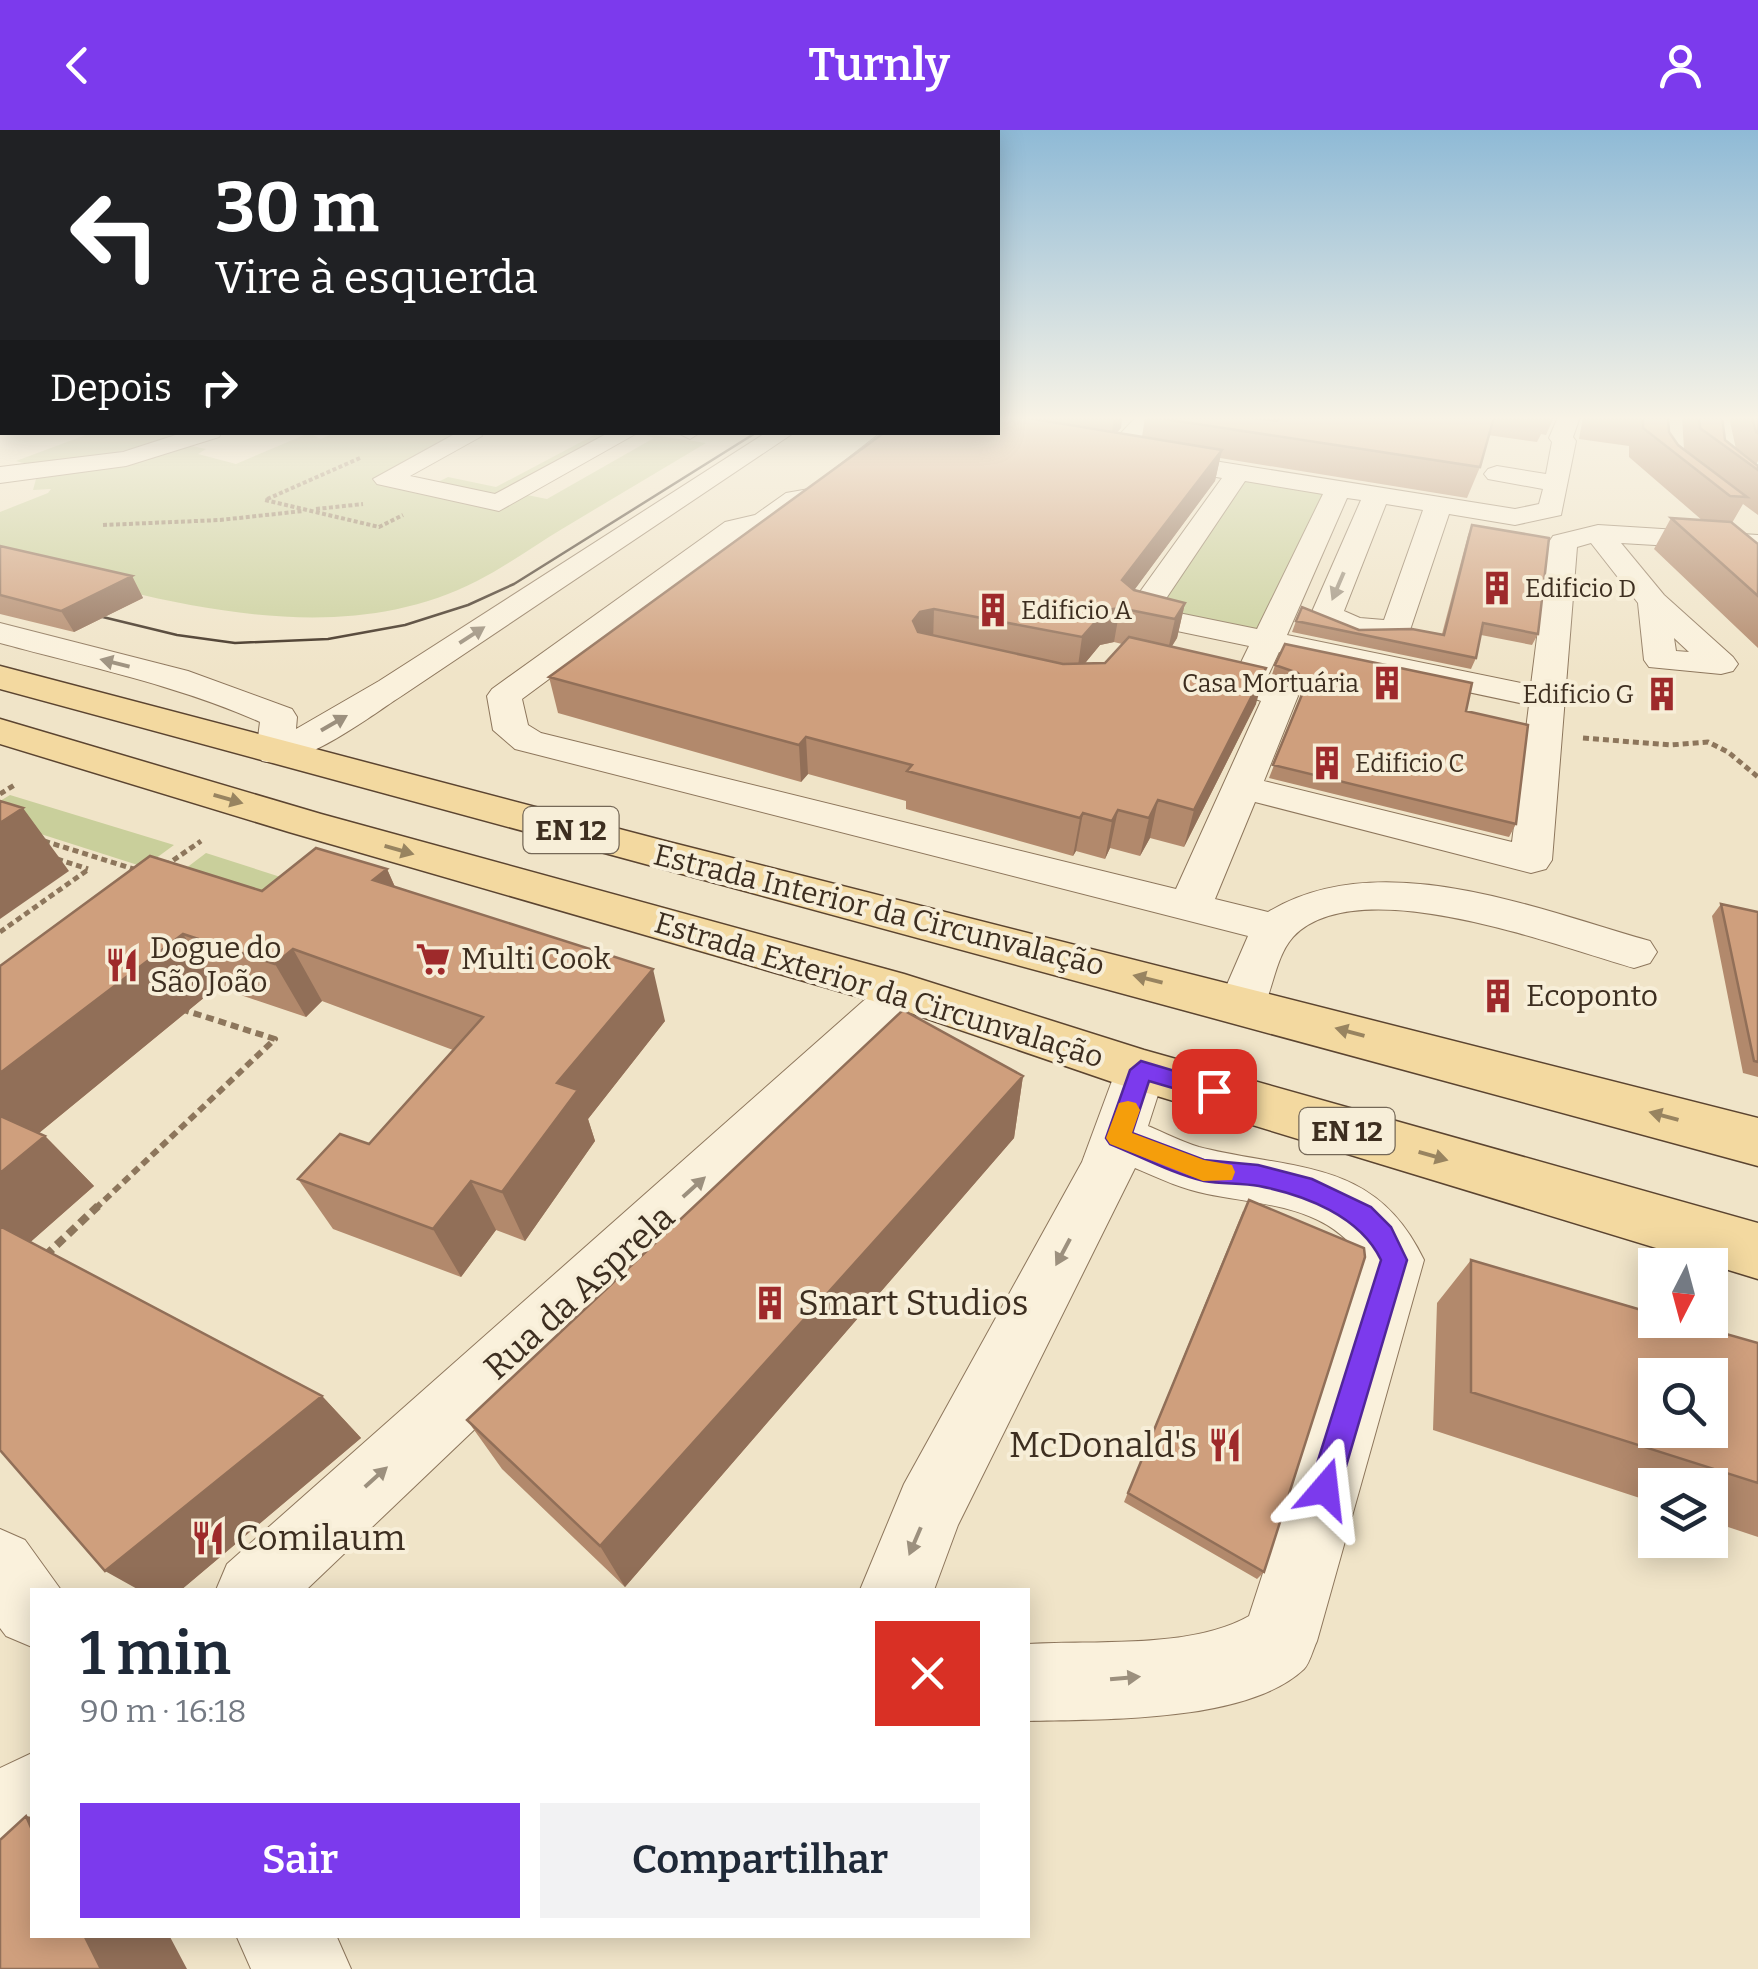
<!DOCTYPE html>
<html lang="pt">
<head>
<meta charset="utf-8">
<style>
  :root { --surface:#fff; --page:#f2f2f3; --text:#1f2937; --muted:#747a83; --accent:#7c3aed }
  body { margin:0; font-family:Bitter,serif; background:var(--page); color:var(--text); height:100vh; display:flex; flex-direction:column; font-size:38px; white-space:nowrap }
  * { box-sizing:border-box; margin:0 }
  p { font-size:32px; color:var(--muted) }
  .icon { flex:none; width:55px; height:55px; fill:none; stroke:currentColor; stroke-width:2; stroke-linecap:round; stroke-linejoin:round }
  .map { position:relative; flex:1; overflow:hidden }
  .side { position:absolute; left:30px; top:1458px; width:1000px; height:350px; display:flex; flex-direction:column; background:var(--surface); border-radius:0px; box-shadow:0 5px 25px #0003 }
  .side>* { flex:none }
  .top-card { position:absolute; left:0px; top:0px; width:1000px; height:305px; box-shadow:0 5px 25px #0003; background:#202124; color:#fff; overflow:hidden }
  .needle { width:65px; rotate:186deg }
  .controls { position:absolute; left:1638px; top:1118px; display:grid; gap:20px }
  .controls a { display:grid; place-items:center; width:90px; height:90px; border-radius:0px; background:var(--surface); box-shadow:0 5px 25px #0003; font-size:50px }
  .pin { position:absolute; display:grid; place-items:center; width:85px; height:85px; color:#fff; margin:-42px; border-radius:20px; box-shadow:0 5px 15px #0006 }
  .me { position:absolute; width:110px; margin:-55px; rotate:17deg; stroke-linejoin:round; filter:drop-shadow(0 0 8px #0008) }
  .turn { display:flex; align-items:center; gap:35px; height:210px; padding:0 50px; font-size:45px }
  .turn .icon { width:130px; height:130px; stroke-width:2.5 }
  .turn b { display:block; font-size:70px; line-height:85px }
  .then { display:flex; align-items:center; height:95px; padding:0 50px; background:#0003; gap:20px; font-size:38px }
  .round { display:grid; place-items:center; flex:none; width:105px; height:105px; border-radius:0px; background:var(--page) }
  .head { display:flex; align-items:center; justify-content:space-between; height:170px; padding:0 50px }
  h1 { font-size:60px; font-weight:600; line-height:75px }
  .action { display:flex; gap:20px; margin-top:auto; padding:20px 50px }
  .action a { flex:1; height:115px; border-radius:0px; background:var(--accent); color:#fff; font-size:40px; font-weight:600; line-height:115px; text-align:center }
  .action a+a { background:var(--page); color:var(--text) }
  header { display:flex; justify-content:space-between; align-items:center; height:130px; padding:0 50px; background:var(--accent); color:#fff; font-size:45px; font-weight:600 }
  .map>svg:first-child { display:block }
  .green { fill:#c9cf9b }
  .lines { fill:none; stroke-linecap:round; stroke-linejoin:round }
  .minor-casing { stroke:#8d765c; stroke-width:2 }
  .major-casing { stroke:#5b4430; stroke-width:3 }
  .path-far3 { stroke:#8d765c; stroke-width:4; stroke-dasharray:4 2.5; stroke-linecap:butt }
  .path-far2 { stroke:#8d765c; stroke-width:5; stroke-dasharray:6 4; stroke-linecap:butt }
  .path-far1 { stroke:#8d765c; stroke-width:6; stroke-dasharray:8 5; stroke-linecap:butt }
  .path { stroke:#8d765c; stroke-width:8; stroke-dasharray:10 6; stroke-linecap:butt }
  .minor { fill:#faf1dc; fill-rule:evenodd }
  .major { fill:#f3d9a0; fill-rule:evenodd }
  .tram { stroke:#3d2e20; stroke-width:2.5 }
  .wall { fill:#b2896c; fill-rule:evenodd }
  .shaded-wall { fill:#916f58 }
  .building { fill:#cf9f7d; stroke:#916f58; stroke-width:2.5; fill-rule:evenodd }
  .oneway { fill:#9c907e }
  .oneway2 { fill:#988460 }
  .route { fill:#7c3aed; stroke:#51269a; stroke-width:2.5 }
  .slow { fill:#f59e0b }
  .labels { text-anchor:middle; stroke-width:8; stroke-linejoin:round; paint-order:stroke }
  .far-poi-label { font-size:25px; fill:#3d2e20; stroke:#f7eed8; text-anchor:start }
  .shield { fill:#f7eed8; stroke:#756857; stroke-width:2.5 }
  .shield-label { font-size:28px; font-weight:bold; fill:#3d2e20 }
  .street-label { font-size:30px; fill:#3d2e20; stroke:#f7eed8 }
  .poi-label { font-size:30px; fill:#3d2e20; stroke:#f7eed8; text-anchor:start }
  .near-street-label { font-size:35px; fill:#3d2e20; stroke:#f7eed8 }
  .near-poi-label { font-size:35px; fill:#3d2e20; stroke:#f7eed8; text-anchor:start }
</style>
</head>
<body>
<header><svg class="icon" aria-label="back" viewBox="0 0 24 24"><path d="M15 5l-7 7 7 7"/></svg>Turnly<svg class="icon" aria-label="person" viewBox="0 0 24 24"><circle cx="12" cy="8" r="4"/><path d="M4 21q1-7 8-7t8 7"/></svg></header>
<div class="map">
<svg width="1758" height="1839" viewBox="0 0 1758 1839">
  <rect width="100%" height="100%" fill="#f0e4c8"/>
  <path class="green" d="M328 302 457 304 459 307 374 349 483 377 527 365 547 369 654 308 640 303 706 313C658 342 610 370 562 399 534 416 506 436 477 451 328 527 151 466 0 430V382L48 363 51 359 33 360 36 349 120 336 192 316 206 319 198 324 236 334 309 303 321 309 332 304Z
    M91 303H184C146 315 54 344 16 331Z
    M598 303H617L497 366 436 353 448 347 496 357Z
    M1238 343 1338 360 1268 510 1140 484Z
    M10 665 174 715 144 737 0 691V671Z
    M206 723 321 760 293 783 177 745Z"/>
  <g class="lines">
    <g class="minor-casing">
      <path id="minor" d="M1136 287H1154L1157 291 1133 318 1515 379 1539 374 1543 359 1488 349 1484 344 1488 339 1497 336 1546 344 1552 312 1549 308 1558 287H1580L1573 307 1576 311 1561 385 1515 395 1449 384 1408 506C1379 513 1331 511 1311 484L1361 370 1347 368 1287 505 1531 555 1549 412 1553 406 1598 395 1758 405V421L1621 413 1664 465 1733 527 1738 534 1733 541 1721 544 1649 537 1644 530 1638 473 1591 413 1577 417 1552 730 1546 739 1531 743 1255 672 1215 769 1268 782C1379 714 1536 779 1650 811L1657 822 1650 833 1634 838C1557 816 1357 739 1293 807 1275 827 1273 862 1260 885L1243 890 1226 885 1219 873 1248 806 515 619 493 600 487 566 492 559 725 392 755 385 786 363 809 359 882 302H909L826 371 803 375 774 397 745 404 522 569 528 595 541 603 1176 759 1261 571 1235 562 1230 555 1249 516 1129 491 1124 484 1222 348 1107 328 1104 323 1107 318ZM1245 351 1323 364 1257 499 1159 479ZM1386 374 1423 380 1384 490 1360 488 1344 481ZM1674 508 1689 522 1676 521ZM1279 522 1529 575 1512 712 1264 651 1298 566 1293 559 1266 550Z
        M185 302H222L219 307 126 336 0 353V337L123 322Z
        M451 302H479L482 306 410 346 495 364 610 302H639L499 381 377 354 373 349 453 305Z
        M676 302H701L690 309Z
        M767 302H795L403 565C370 586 300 641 262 631L256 623 260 592C177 555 88 537 0 513V493L188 541 292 579 297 587 296 599 379 551Z
        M904 845 921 850 928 862 921 874 306 1460H216L227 1434 887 850Z
        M1141 921 1159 926 1166 940 1148 996C1165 1003 1182 1012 1199 1017 1293 1041 1375 1027 1424 1130L1317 1511C1313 1519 1310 1533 1304 1539 1247 1593 1103 1589 1028 1591V1514C1095 1510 1191 1519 1249 1486L1364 1132C1330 1075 1266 1076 1207 1064 1182 1059 1158 1048 1135 1038L958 1395 934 1460H860L904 1354 1082 1032 1116 940 1123 926Z
        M0 1399 25 1410 61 1460H32V1517L6 1506 0 1498Z
        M32 1623V1720L0 1736V1638Z
        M236 1805H336L351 1839H251Z"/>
    </g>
    <g class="major-casing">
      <path id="major" d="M0 536 665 711 1758 988V1036L0 559Z
        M0 589 321 684 904 844 1144 920 1758 1093V1149L1121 955 887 875 289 702 0 614Z"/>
    </g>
    <path class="path-far3" d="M360 328 265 370 379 397 403 385
      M316 379 363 374
      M103 395 220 390 303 381"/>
    <path class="path-far2" d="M1583 608 1671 615 1708 612 1728 622 1758 647
      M0 664 16 654
      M44 711 137 740
      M57 729 88 739
      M165 736 201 711
      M0 802 89 739"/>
    <path class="path-far1" d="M95 1079 275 909 184 880"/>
    <path class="path" d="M45 1126 98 1076"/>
    <use href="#minor" class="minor"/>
    <use href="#major" class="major"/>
    <path class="tram" d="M78 481 177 505 235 513 328 509 405 495 468 475 514 454 757 302"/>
  </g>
  <path class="wall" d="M998 287H1122L1121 298 1116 303 1142 307 1145 287H1554L1546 305 1541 304 1537 312 1488 305 1480 337 1467 368 1220 328 1215 351 1134 460 1185 473 1177 508 1172 516 1256 574 1184 717 1150 708 1140 726 1110 718 1105 729 1076 721 1073 726 906 679V671L808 644 801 652 558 583 549 547ZM1114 512 1122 514 1105 533H1085L1100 515Z
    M1583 287H1668L1669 302 1678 315 1684 319 1682 287H1722L1725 310 1736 319 1729 287H1758V331L1756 335 1758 334V385L1743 374 1732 393 1758 414V518L1654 419 1671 388 1703 391 1629 327V316L1579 309Z
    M1472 395 1538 504 1532 515 1481 505 1476 528 1471 539 1292 502 1296 491 1359 500 1442 504 1468 405Z
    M0 416 132 446 143 468 74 502 0 484Z
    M1275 535 1466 581 1516 694 1509 707 1269 648 1301 566 1294 555 1271 548Z
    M387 739 395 757 665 891 588 989 595 1011 525 1111 496 1100 461 1147 333 1099 298 1049 369 1014 453 920 322 871 306 887 217 857 39 1003 45 1006 94 1056 30 1112 322 1266 361 1308 181 1460H139L0 1320V836Z
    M1721 774 1758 782V947L1743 943 1712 786Z
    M1023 946 1014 1008 625 1457 502 1339 467 1290Z
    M1243 1081 1264 1442 1257 1449 1124 1372Z
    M1471 1130 1758 1213V1407L1710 1391V1355H1655V1373L1433 1300 1437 1173Z"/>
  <path class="shaded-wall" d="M1114 287H1122L1121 298 1111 309Z
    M1222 320 1215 351 1121 478H1120L1114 512 1100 515 1077 543 1082 507 1122 450Z
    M132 446 143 468 74 502 61 481Z
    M1185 473 1177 508 1167 524 1175 489Z
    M934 479 933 514 919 517 913 491 920 482Z
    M1266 538 1256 574 1184 717 1194 680Z
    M806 607 808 644 801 652 799 615Z
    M1158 670 1150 708 1140 726 1149 688Z
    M23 678 69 741 0 789V693Z
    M1118 680 1110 718 1105 729 1112 691Z
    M1083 683 1076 721 1073 726 1080 688Z
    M387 739 410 791 373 750Z
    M183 804 217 857 17 1021 0 1004V943Z
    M293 819 322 871 306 887 275 834Z
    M653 839 665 891 588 989 595 1011 525 1111 502 1062 557 953Z
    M1023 946 1014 1008 625 1457 600 1416Z
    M45 1006 94 1056 17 1124 0 1109V1043Z
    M471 1051 496 1100 461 1147 433 1099Z
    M322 1266 361 1308 181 1460H139L105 1441Z
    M26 1686 32 1687V1700Z
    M84 1805H169L187 1839H101Z"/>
  <path class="building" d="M998 287H1021L1222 320 1122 450 1134 460 1185 473 1175 489 1120 478 1106 480 1082 507 934 479 920 482 913 491 918 502 1063 534 1105 533 1129 507 1266 538 1194 680 1158 670 1149 688 1118 680 1112 691 1083 683 1080 688 907 641 912 635 806 607 799 615 549 547 885 302H998Z
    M1151 287H1247L1277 291 1285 287H1494L1480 337Z
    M1643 287H1668L1669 302 1678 315 1747 367 1730 366 1643 298Z
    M1699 287H1722L1725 310 1758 336V340L1700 298Z
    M1752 287H1758V303L1756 302Z
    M1671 388 1731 392 1758 414V466Z
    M1472 395 1549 408 1538 504 1483 493 1476 528 1296 491 1302 477 1359 500 1412 499 1444 505Z
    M0 416 132 446 61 481 0 465Z
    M1285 514 1472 553 1466 581 1528 595 1516 694 1273 635 1306 555 1298 543 1275 535Z
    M0 671 23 678 0 693Z
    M316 718 387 739 373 750 653 839 557 953 578 960 502 1062 471 1051 433 1099 298 1049 340 1004 369 1014 483 887 293 819 275 834 183 804 0 943V836L150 726 262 761Z
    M1721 774 1758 782V932L1754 931Z
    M903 880 1023 946 600 1416 467 1290Z
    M0 986 45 1006 0 1043Z
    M1249 1070 1364 1118 1365 1127 1264 1442 1128 1363Z
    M0 1096 322 1266 105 1441 0 1320Z
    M1471 1130 1655 1184V1190H1677L1758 1213V1353L1471 1262ZM1655 1245H1710V1300H1655Z
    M26 1686 32 1700V1805H84L101 1839H0V1710Z"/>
  <defs><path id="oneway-solid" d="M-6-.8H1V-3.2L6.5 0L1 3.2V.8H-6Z" transform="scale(2.5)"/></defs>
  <g class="oneway">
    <use href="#oneway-solid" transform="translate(1338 456) rotate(113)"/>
    <use href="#oneway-solid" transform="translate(472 505) rotate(-33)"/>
    <use href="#oneway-solid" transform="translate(115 533) rotate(-166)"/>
    <use href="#oneway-solid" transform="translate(334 593) rotate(-30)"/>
    <use href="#oneway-solid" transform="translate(694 1057) rotate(-42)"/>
    <use href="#oneway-solid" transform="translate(1063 1122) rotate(118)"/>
    <use href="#oneway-solid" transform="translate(376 1347) rotate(-42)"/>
    <use href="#oneway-solid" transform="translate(915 1411) rotate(113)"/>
    <use href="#oneway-solid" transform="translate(1125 1548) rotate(-5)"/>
  </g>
  <g class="oneway2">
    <use href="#oneway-solid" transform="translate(228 669) rotate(16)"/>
    <use href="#oneway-solid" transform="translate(399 720) rotate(16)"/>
    <use href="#oneway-solid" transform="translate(1148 849) rotate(-166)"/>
    <use href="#oneway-solid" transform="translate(1350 902) rotate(-165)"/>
    <use href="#oneway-solid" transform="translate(1664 986) rotate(-165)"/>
    <use href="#oneway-solid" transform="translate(1433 1026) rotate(16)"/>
  </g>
  <linearGradient id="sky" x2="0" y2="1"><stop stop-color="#8fbad6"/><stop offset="0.53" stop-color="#f8f3e6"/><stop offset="1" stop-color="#f8f3e6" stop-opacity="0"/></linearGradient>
  <rect width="1758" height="544" fill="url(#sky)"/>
  <path class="route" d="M1141 931 1222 955 1226 961 1214 970 1149 951 1132 1003 1204 1030 1258 1035 1312 1049 1371 1077 1391 1097 1407 1130 1336 1370 1325 1374 1314 1370 1309 1359 1381 1130C1360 1086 1305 1065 1259 1056 1241 1053 1222 1054 1204 1051 1173 1044 1140 1026 1110 1014L1106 1008 1130 940Z"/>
  <path class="slow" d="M1128 971 1136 973 1140 980 1132 1003 1204 1030 1232 1035 1235 1042 1232 1050 1203 1051 1110 1014 1106 1008 1119 973Z"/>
  <defs>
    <g id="building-bare" transform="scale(2.7)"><path d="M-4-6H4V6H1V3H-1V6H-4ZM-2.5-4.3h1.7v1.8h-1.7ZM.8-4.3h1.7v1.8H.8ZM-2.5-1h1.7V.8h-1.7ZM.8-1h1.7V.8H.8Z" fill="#9e2a2b" stroke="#f7eed8" stroke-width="2.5" paint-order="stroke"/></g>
    <g id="supermarket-bare" transform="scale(2.7)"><path d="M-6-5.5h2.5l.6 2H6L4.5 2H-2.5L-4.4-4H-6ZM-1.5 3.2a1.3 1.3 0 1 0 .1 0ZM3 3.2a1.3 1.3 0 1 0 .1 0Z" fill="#9e2a2b" stroke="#f7eed8" stroke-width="2.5" paint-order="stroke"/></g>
    <g id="restaurant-bare" transform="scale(2.7)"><path d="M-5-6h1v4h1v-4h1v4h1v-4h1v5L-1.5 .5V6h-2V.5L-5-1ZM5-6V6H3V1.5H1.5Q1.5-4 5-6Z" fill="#9e2a2b" stroke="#f7eed8" stroke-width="2.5" paint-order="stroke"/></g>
  </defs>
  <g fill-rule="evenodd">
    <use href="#building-bare" x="1497" y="458"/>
    <use href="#building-bare" x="993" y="480"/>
    <use href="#building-bare" x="1387" y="553"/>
    <use href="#building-bare" x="1662" y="564"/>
    <use href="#building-bare" x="1327" y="633"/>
    <use href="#supermarket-bare" x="433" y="829"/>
    <use href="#restaurant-bare" x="122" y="835"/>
    <use href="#building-bare" x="1498" y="866"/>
    <use href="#building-bare" x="770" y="1173"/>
    <use href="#restaurant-bare" x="1225" y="1315"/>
    <use href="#restaurant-bare" x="208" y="1408"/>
  </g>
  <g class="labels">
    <g class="far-poi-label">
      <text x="1525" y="467">Edificio D</text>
      <text x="1021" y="489">Edificio A</text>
      <text x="1359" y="562" text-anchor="end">Casa Mortuária</text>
      <text x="1634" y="573" text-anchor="end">Edificio G</text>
      <text x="1355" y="642">Edificio C</text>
    </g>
    <g class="shield">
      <rect x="523.5" y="677" width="95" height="46" rx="8"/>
      <rect x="1299.5" y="978" width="95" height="46" rx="8"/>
    </g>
    <g class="shield-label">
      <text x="571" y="710">EN 12</text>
      <text x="1347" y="1011">EN 12</text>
    </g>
    <g class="street-label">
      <text transform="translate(879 780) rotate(14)" y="10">Estrada Interior da Circunvalação</text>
      <text transform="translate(879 860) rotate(17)" y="10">Estrada Exterior da Circunvalação</text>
    </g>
    <g class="poi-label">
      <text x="150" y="828">Dogue do<tspan x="150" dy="34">São João</tspan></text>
      <text x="461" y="839">Multi Cook</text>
      <text x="1526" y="876">Ecoponto</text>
    </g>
    <g class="near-street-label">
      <text transform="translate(579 1162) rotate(-42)" y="12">Rua da Asprela</text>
    </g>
    <g class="near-poi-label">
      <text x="798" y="1185">Smart Studios</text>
      <text x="1197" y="1327" text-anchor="end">McDonald's</text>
      <text x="236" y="1420">Comilaum</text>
    </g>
  </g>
</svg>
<div class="controls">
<a><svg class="needle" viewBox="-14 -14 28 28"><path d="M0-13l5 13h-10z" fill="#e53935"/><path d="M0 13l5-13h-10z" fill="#747a83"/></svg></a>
<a><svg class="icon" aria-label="search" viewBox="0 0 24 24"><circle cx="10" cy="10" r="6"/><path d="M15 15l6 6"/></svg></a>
<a><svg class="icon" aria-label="layers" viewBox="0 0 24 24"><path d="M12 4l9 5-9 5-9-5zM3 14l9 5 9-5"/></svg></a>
</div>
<div class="pin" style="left:1214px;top:961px;background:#d93025"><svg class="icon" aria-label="arrive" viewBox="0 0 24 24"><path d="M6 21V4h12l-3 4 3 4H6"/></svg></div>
<svg class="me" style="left:1325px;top:1359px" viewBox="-20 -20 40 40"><path d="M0-17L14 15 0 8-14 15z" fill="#7c3aed" stroke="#fff" stroke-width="4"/></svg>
<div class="top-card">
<div class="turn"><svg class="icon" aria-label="left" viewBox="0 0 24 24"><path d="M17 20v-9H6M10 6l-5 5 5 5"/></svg><div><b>30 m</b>Vire à esquerda</div></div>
<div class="then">Depois<svg class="icon" aria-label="right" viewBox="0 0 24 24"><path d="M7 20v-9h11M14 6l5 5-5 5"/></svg></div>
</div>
<section class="side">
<div class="head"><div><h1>1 min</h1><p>90 m · 16:18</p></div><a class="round" style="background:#d93025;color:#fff"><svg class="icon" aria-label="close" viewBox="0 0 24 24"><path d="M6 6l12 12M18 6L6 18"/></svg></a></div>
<div class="action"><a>Sair</a><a>Compartilhar</a></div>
</section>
</div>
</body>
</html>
